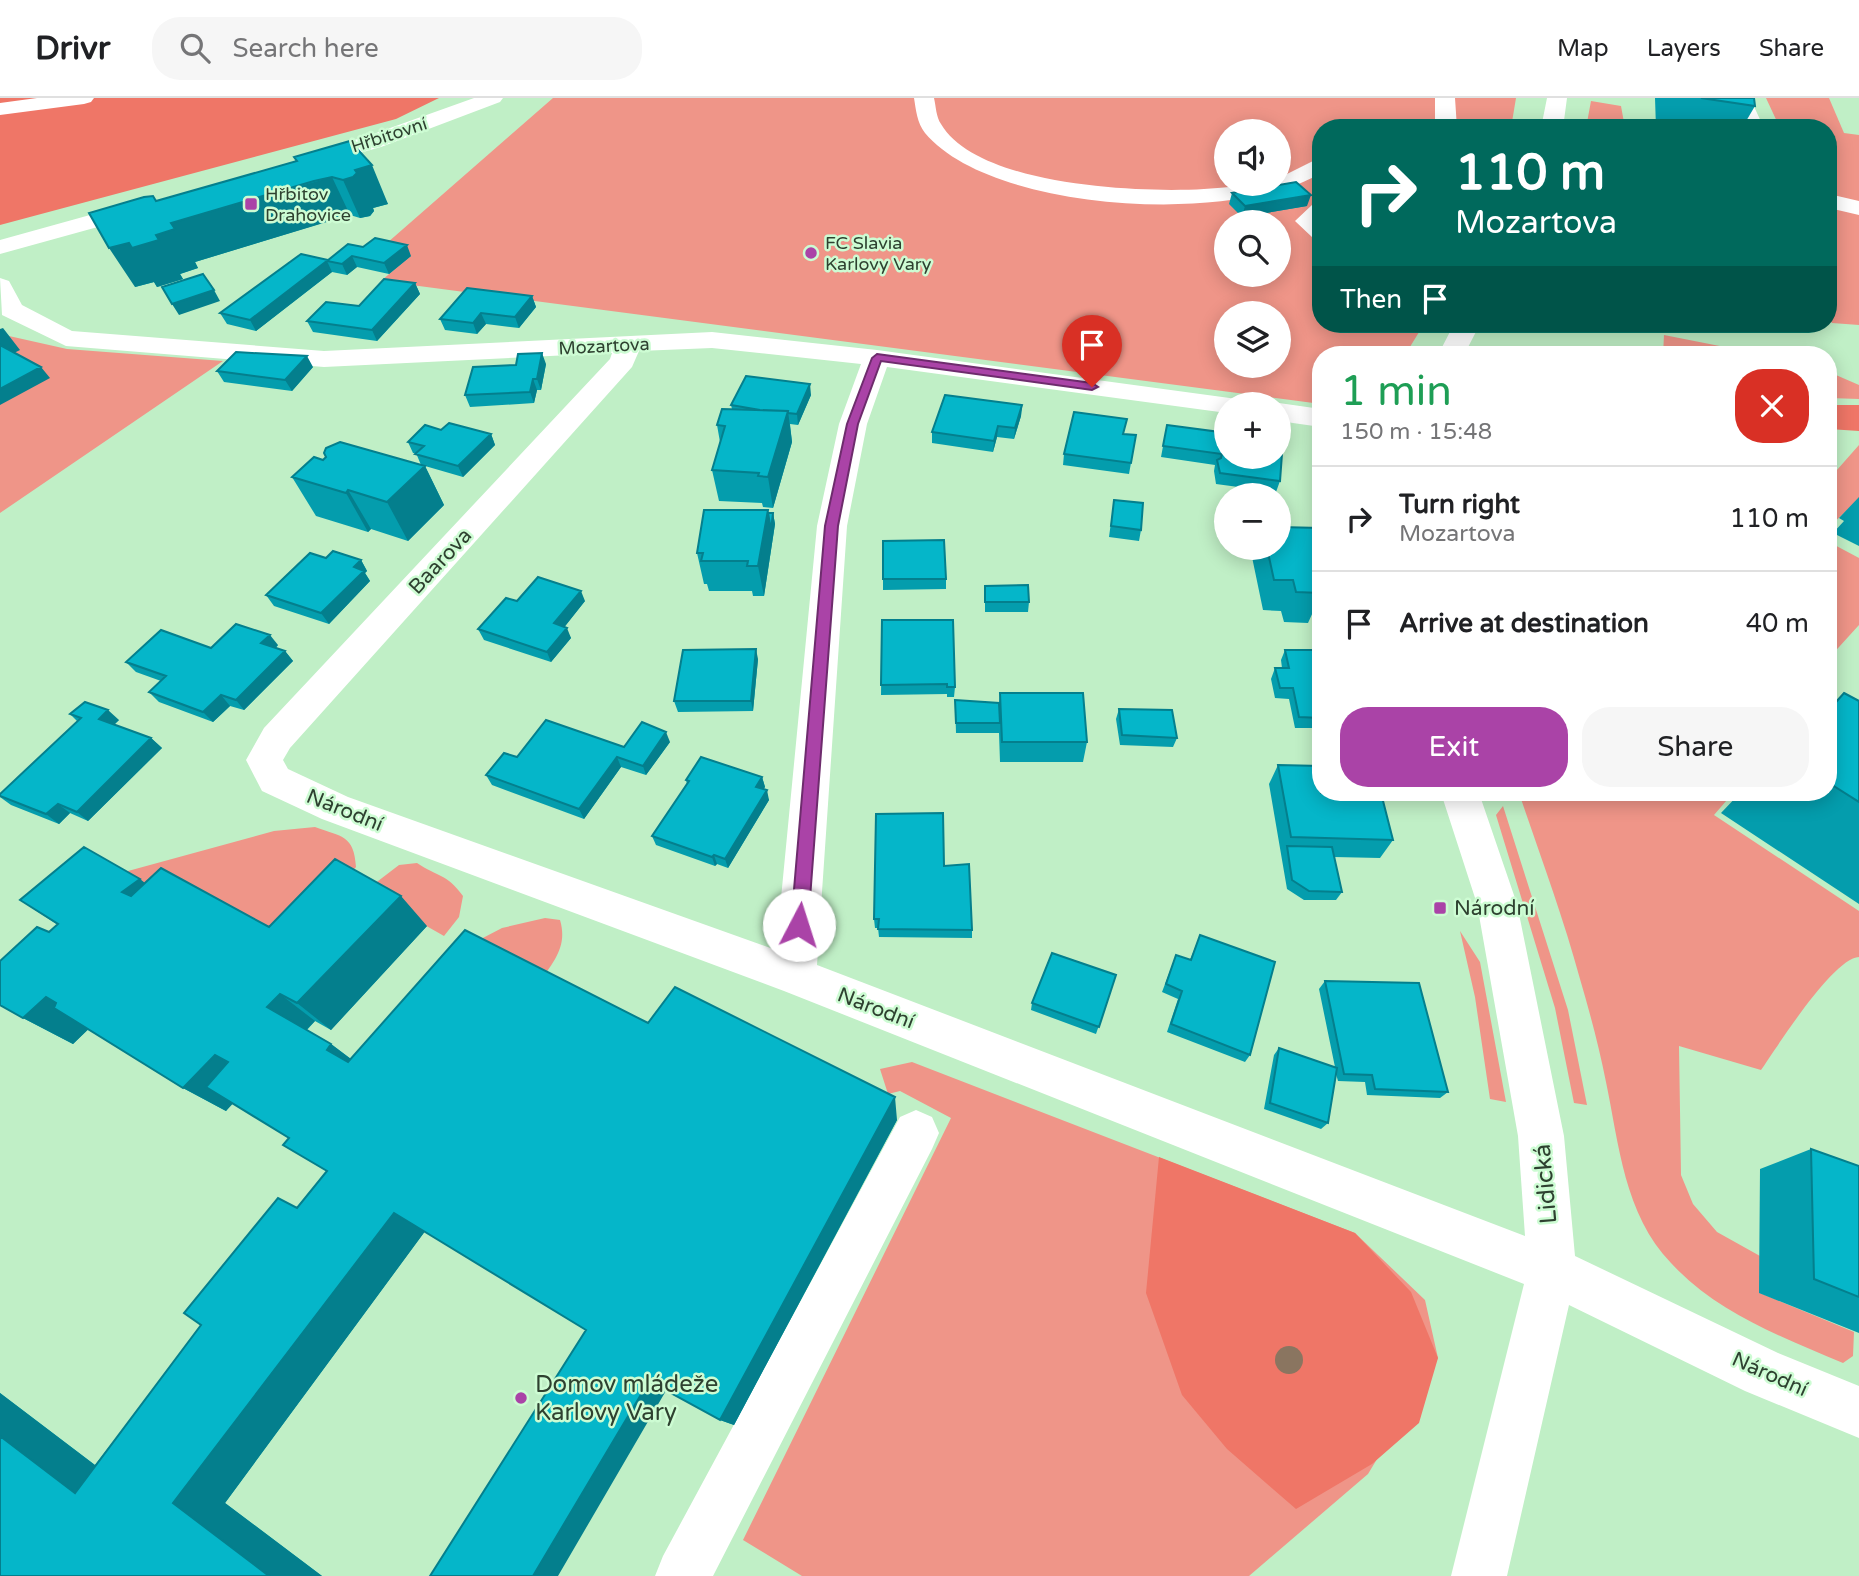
<!DOCTYPE html>
<html lang="en">
<head>
<meta charset="utf-8">
<style>
  :root { --surface:#fff; --page:#f6f6f6; --text:#202124; --muted:#757577; --line:#e0e0e0; --accent:#aa43a7 }
  body { margin:0; font-family:"Varela Round",sans-serif; background:var(--page); color:var(--text); height:100vh; display:flex; flex-direction:column; font-size:26px; white-space:nowrap }
  * { box-sizing:border-box; margin:0 }
  p { font-size:23px; color:var(--muted) }
  .icon { flex:none; width:38px; height:38px; fill:none; stroke:currentColor; stroke-width:2; stroke-linecap:round; stroke-linejoin:round }
  .map { position:relative; flex:1; overflow:hidden }
  .drawer { position:absolute; left:1312px; top:248px; width:525px; height:455px; display:flex; flex-direction:column; background:var(--surface); border-radius:28px; box-shadow:0 4px 18px #0003 }
  .drawer>* { flex:none }
  .top-card { position:absolute; left:1312px; top:21px; width:525px; height:214px; border-radius:28px; box-shadow:0 4px 18px #0003; background:#00695c; color:#fff; overflow:hidden }
  .buttons { position:absolute; left:1214px; top:21px; display:grid; gap:14px }
  .buttons a { display:grid; place-items:center; width:77px; height:77px; border-radius:50%; background:var(--surface); box-shadow:0 4px 18px #0003; font-size:35px }
  .pin { position:absolute; display:grid; place-items:center; width:60px; height:60px; color:#fff; margin:-72px -30px; border-radius:50% 50% 50% 0; rotate:-45deg; box-shadow:0 0 7px #0007 }
  .pin .icon { rotate:45deg }
  .me { position:absolute; width:77px; margin:-38px; rotate:5deg; stroke-linejoin:round; filter:drop-shadow(0 0 5px #0008) }
  .turn { display:flex; align-items:center; gap:24px; height:147px; padding:0 28px; font-size:32px }
  .turn .icon { width:91px; height:91px; stroke-width:2.5 }
  .turn b { display:block; font-size:49px; line-height:60px }
  .then { display:flex; align-items:center; height:66px; padding:0 28px; background:#0003; gap:14px; font-size:26px }
  .round { display:grid; place-items:center; flex:none; width:74px; height:74px; border-radius:28px; background:var(--page) }
  .summary { display:flex; align-items:center; justify-content:space-between; height:119px; padding:0 28px }
  h1 { font-size:42px; font-weight:600; line-height:52px; color:#1e9e55 }
  .cta { display:flex; gap:14px; margin-top:auto; padding:14px 28px }
  .cta a { flex:1; height:80px; border-radius:28px; background:var(--accent); color:#fff; font-size:28px; font-weight:600; line-height:80px; text-align:center }
  .cta a+a { background:var(--page); color:var(--text) }
  ul { padding:0; list-style:none }
  li { display:flex; align-items:center; gap:21px; height:105px; padding:0 28px; border-top:2px solid var(--line) }
  li div { flex:1 }
  li b { display:block; font-size:26px }
  li em { font-style:normal }
  header { display:flex; align-items:center; gap:42px; box-sizing:border-box; height:98px; padding:0 35px; background:var(--surface); border-bottom:2px solid var(--line) }
  header strong { font-size:33px }
  nav { display:flex; gap:38px; margin-inline-start:auto; font-size:24px }
  .search { width:490px; height:63px; background:var(--page); display:flex; align-items:center; gap:18px; box-sizing:border-box; padding:0 24px; border-radius:28px; color:var(--muted); font-size:26px }
  .map>svg:first-child { display:block }
  .green { fill:#ef9588; fill-rule:evenodd }
  .forest { fill:#ef7667 }
  .lines { fill:none; stroke-linecap:round; stroke-linejoin:round }
  .minor { fill:#fff; fill-rule:evenodd }
  .tree { fill:#8a7560 }
  .wall { fill:#049dad }
  .shaded-wall { fill:#047f8d }
  .building { fill:#05b6c9; stroke:#047f8d; stroke-width:2 }
  .route { fill:#aa43a7; stroke:#6e2c6d; stroke-width:2 }
  .poi-dot { fill:#aa43a7; stroke:#cdfcd3; stroke-width:2.5 }
  .labels { text-anchor:middle; stroke-width:5; stroke-linejoin:round; paint-order:stroke }
  .far-street-label { font-size:18px; fill:#2e4130; stroke:#cdfcd3 }
  .far-poi-label { font-size:18px; fill:#2e4130; stroke:#cdfcd3; text-anchor:start }
  .street-label { font-size:21px; fill:#2e4130; stroke:#cdfcd3 }
  .poi-label { font-size:21px; fill:#2e4130; stroke:#cdfcd3; text-anchor:start }
  .near-street-label { font-size:24px; fill:#2e4130; stroke:#cdfcd3 }
  .near-poi-label { font-size:24px; fill:#2e4130; stroke:#cdfcd3; text-anchor:start }
</style>
</head>
<body>
<header>
<strong>Drivr</strong>
<div class="search"><svg class="icon" aria-label="search" viewBox="0 0 24 24"><circle cx="10" cy="10" r="6"/><path d="M15 15l6 6"/></svg>Search here</div>
<nav><a>Map</a><a>Layers</a><a>Share</a></nav>
</header>
<div class="map">
<svg width="1859" height="1478" viewBox="0 0 1859 1478">
  <rect width="100%" height="100%" fill="#c0efc6"/>
  <path class="green" d="M553 0H1516L1511 30H1321V226H1424L1405 257H1321V306L381 183 410 158 379 152ZM1227 33H1279V86H1227ZM1227 124H1279V177H1227ZM1227 215H1279V268H1227Z
    M1766 0H1829L1844 35 1859 37V105L1829 98V30H1780Z
    M1591 3 1621 8 1625 30H1586Z
    M1829 108 1859 114V227L1832 225 1829 221Z
    M0 236 67 251 223 263 0 415Z
    M1664 237 1750 254 1751 257H1663Z
    M1829 274 1859 287V301L1829 300Z
    M1859 347V401L1829 429V381Z
    M1829 444 1859 460V527L1829 560Z
    M1519 695H1733L1714 717 1859 813V859C1833 860 1777 949 1761 972L1679 948 1681 1077 1693 1106 1717 1134 1760 1158V1195L1854 1234 1853 1258 1843 1265C1782 1239 1717 1215 1671 1165 1624 1116 1619 1046 1606 984 1599 949 1590 915 1580 881 1563 818 1540 757 1519 695Z
    M1503 708 1568 912 1587 1007 1574 1005 1555 910 1496 717Z
    M315 729C342 739 354 737 356 769L329 801 292 852 125 781 128 773 274 733Z
    M417 765C439 780 445 774 463 798L459 819 444 838 365 793 399 767Z
    M545 820 560 822C568 849 553 864 539 885L479 842 502 830Z
    M1460 833 1480 864 1506 1004 1490 1001 1475 899Z
    M912 964 1355 1135 1425 1202 1438 1260 1368 1376 1249 1478H802L743 1442 951 1020 900 993 888 996 880 971Z"/>
  <path class="forest" d="M0 0H439L396 21 0 127Z
    M1829 307H1859V333L1829 331Z
    M1159 1059 1355 1135 1411 1194 1438 1260 1419 1325 1372 1366 1296 1411 1227 1351 1182 1297 1146 1195Z"/>
  <g class="lines">
    <path class="minor" d="M37 0H94L91 4 84 6 0 17V5Z
      M474 0H503L500 4 381 49 306 70 298 68 295 63 298 58 365 39Z
      M914 0H934C936 8 936 19 941 26 977 88 1140 95 1204 91 1229 90 1254 86 1279 86V80L1321 59V75C1236 127 992 115 925 35 917 25 916 12 914 0Z
      M1435 0H1455L1457 30H1435Z
      M1547 0H1567L1563 30H1541Z
      M1730 0H1750L1764 30H1743Z
      M1829 96 1859 103V117L1829 110Z
      M144 102 152 104 156 109 152 114 0 156V142Z
      M1321 104V142L1313 140 1295 123 1313 106Z
      M0 180 9 183 22 207 72 233 324 253 712 234 877 252 1237 301 1240 306H1227V315L887 269 867 326 847 428 817 867 1525 1138 1518 1038 1477 806 1441 695H1479L1517 806 1564 1038 1575 1158 1778 1255 1859 1288V1340L1745 1293 1569 1207 1507 1478H1451L1524 1186 784 893 322 721 262 693 246 662 264 630 610 261 612 255 324 269 66 248 2 217ZM712 250 861 266 839 326 817 428 776 852 348 699 288 671 283 662 290 650 632 269 639 253Z
      M1454 226H1480L1464 257H1438Z
      M1279 305 1321 311V329L1279 323V306H1276Z
      M916 1012 932 1019 939 1035 932 1051 713 1478H655L663 1458 900 1019Z"/>
  </g>
  <circle class="tree" cx="1289" cy="1262" r="14"/>
  <path class="wall" d="M1655 0H1754L1755 8 1742 30H1656Z
    M350 43 388 106 373 110 374 113 370 118 360 120 350 117 332 122 195 164 198 170 180 176 183 181 157 189 154 184 135 189 156 103 296 64 294 59Z
    M1232 95 1307 108 1242 119 1229 106Z
    M348 146 411 158 389 176 357 169 347 177 332 174 256 233 227 226 220 215 328 162Z
    M415 185 420 196 377 243 313 234 307 223 359 208Z
    M532 198 536 209 519 230 486 226 477 236 445 232 440 221Z
    M1706 226H1732L1729 230Z
    M546 266 541 292H537L534 305 470 309 465 297Z
    M313 269 292 293 224 284 217 273Z
    M811 297 798 327 790 326 792 344 773 410 763 409 762 405 719 403 712 372 720 344 717 327 732 311 731 307Z
    M1022 307 1021 318 1014 341 997 339 993 354 932 345V334Z
    M1167 327 1280 383 1276 394 1216 386 1214 373 1215 367 1161 359Z
    M491 336 495 347 463 379 425 368 444 407 408 443 371 431 368 434 316 418 292 379 323 362 421 367 416 355H413L408 344Z
    M1124 336 1136 337 1129 376 1063 367 1064 356Z
    M1859 399V448L1833 435 1844 423 1839 420Z
    M1114 402 1141 432 1139 443 1109 439Z
    M768 412V415H773L775 426 764 498H753L752 493H709L707 486H704L697 455Z
    M1321 430V514H1313L1308 525 1284 524 1281 513 1263 512 1252 459 1256 450H1279Z
    M326 460 361 462 367 473 365 475 370 483 329 526 274 508 266 497Z
    M883 481H946V491L883 492Z
    M985 488 1029 504 1028 514H985Z
    M517 503H585L564 529 571 540 551 564 484 542 478 531Z
    M882 522 955 589 954 599H947V596L881 597Z
    M278 547 276 550 285 553 293 563 244 612 230 608 213 624 159 604 149 594 161 583 136 574 126 564 211 550Z
    M1285 552H1321V630H1295L1289 601 1275 600 1271 581 1275 570H1282L1281 562Z
    M758 561 753 613 678 614 674 603Z
    M1000 595 1087 644 1083 664H1000L999 635H956L955 602 999 605Z
    M1844 595 1859 603V806L1721 715 1740 695H1829V609Z
    M1119 611 1177 640 1173 649 1120 647 1116 621Z
    M70 616 119 622 114 627 151 640 162 650 88 723 70 715 59 726 11 707 0 699V696L78 624Z
    M670 644 646 677 621 669 584 721 492 687 486 677 517 659Z
    M1278 667 1393 742 1380 760 1334 759 1342 794 1336 802H1304L1287 791 1269 686Z
    M762 679 765 689 763 691 769 702 728 770 717 766 715 768 656 747 652 738 687 686 686 682Z
    M944 768 972 832V840L879 839 878 830H875L874 821Z
    M145 785 269 829 427 828 331 932 315 923 307 932 331 946 351 961 648 925 897 1022 734 1327 720 1322 586 1232 425 1133 225 1405 322 1478H0V1295L95 1367 297 1109 327 1073 289 1040 232 1005 226 1013 183 990 88 931 73 946 23 920 49 834 58 827 20 802Z
    M1200 837 1250 957 1245 964 1167 934 1178 901 1162 894 1176 857 1190 862Z
    M1116 877 1096 936 1031 912 1032 905Z
    M1325 883 1448 994 1440 1000 1367 997 1365 984 1338 983 1336 976 1328 1025 1321 1031 1264 1011 1274 957 1279 950 1335 969 1319 891Z
    M1811 1051 1859 1068V1235L1759 1195 1760 1071Z"/>
  <path class="shaded-wall" d="M372 67 388 106 373 110 374 113 370 118 360 120 343 82 355 72Z
    M332 79 350 117 195 164 198 170 180 176 183 181 157 189 154 184 135 189 109 150 156 137 171 125Z
    M1311 97 1307 108 1242 119 1245 108Z
    M407 147 411 158 389 176 384 165Z
    M352 158 357 169 347 177 342 166Z
    M327 163 332 174 256 233 250 222Z
    M415 185 420 196 377 243 372 232Z
    M214 192 220 203 179 217 172 206Z
    M532 198 536 209 519 230 515 219Z
    M481 215 486 226 477 236 473 225Z
    M3 230 20 252 0 262V231Z
    M542 255 546 266 541 292 537 281Z
    M307 258 313 269 292 293 285 282Z
    M41 269 50 280 0 307V291Z
    M533 281 537 292 534 305 530 294Z
    M810 286 811 297 798 327 797 316Z
    M1022 307 1021 318 1014 341 1015 330Z
    M788 313 792 344 773 410 768 379Z
    M998 328 997 339 993 354 994 343Z
    M491 336 495 347 463 379 458 368Z
    M425 368 444 407 408 443 387 404Z
    M348 392 371 431 368 434 346 395Z
    M768 412 771 432 773 415 775 426 764 498 758 468Z
    M361 462 367 473 365 475 370 483 329 526 321 515 354 469Z
    M581 493 585 503 559 536 554 525Z
    M567 530 571 540 551 564 547 554Z
    M270 537 278 547 269 555 261 545Z
    M756 551 758 561 753 613 751 603Z
    M285 553 293 563 244 612 236 602Z
    M221 597 230 608 213 624 203 614Z
    M108 612 119 622 109 631 99 621Z
    M666 634 670 644 646 677 643 668Z
    M151 640 162 650 88 723 77 714Z
    M617 659 621 669 584 721 579 711Z
    M762 679 765 689 759 698 756 689Z
    M767 692 769 702 728 770 725 761Z
    M58 706 70 715 59 726 46 716Z
    M714 757 717 766 715 768 712 759Z
    M140 781 179 812 163 825 122 794Z
    M401 798 427 828 331 932 297 905Z
    M280 896 315 923 303 935 267 909Z
    M46 899 94 926 73 946 23 920Z
    M331 946 364 971 360 977 327 952Z
    M215 957 255 982 226 1013 183 990Z
    M895 999 897 1022 734 1327 720 1322Z
    M394 1115 426 1132 225 1405 322 1478H269L173 1405Z
    M649 1283 667 1291 558 1478H533Z
    M0 1295 133 1396 75 1395 0 1338Z"/>
  <path class="building" d="M1701 0H1754L1755 8Z
    M350 43 372 67 355 72 357 75 353 79 343 82 332 79 314 83 171 125 175 131 156 137 159 142 132 150 129 145 109 150 89 115 144 99 153 98 156 103 297 63 294 59Z
    M1296 84 1311 97 1245 108 1232 95Z
    M375 140 407 147 384 165 352 158 342 166 327 163 348 146 363 149Z
    M301 156 328 162 250 222 220 215Z
    M203 176 214 192 172 206 162 189Z
    M384 181 415 185 372 232 307 223 326 204 359 208Z
    M467 190 532 198 515 219 481 215 473 225 440 221Z
    M0 247 41 269 0 291Z
    M236 254 307 258 285 282 217 273Z
    M542 255 537 281H533L530 294 465 297 473 269 516 267 518 256Z
    M746 278 810 286 797 316 788 315V313L760 312 731 307Z
    M945 297 1022 307 1015 330 998 328 994 343 932 334Z
    M722 311 788 313 768 379 758 378 759 375 712 372 725 328 717 327Z
    M1074 314 1127 321 1123 336 1136 337 1131 365 1064 356Z
    M449 325 491 336 458 368 415 356 424 348 408 344 425 327 441 332Z
    M1167 327 1227 335V359H1279V341L1283 342 1280 383 1220 375 1217 362 1221 360 1222 356 1163 348Z
    M340 344 425 368 387 404 348 392 346 395 292 379 314 359 323 362 326 359 324 355 326 350Z
    M1114 402 1143 405 1141 432 1111 428Z
    M704 412H768L758 468H747L748 463H701L703 455H697Z
    M768 415H773L771 432Z
    M1279 429 1321 430V483H1318L1321 495 1296 494 1293 482H1274L1267 450H1279Z
    M944 442 946 481H883V443Z
    M333 453 361 462 354 469 364 473 321 515 266 497 310 455 326 460Z
    M538 479 581 493 554 525 567 530 547 554 478 531 506 500 517 503Z
    M1028 487 1029 504H985V488Z
    M882 522H953L955 589H947V586L881 587Z
    M236 526 270 537 261 545 285 553 236 602 221 597 203 614 149 594 166 578 126 564 161 532 211 550Z
    M756 551 751 603H674L683 552Z
    M1285 552H1321V620L1299 619 1293 590H1280L1275 570H1289Z
    M1000 595H1083L1087 644H1002Z
    M1844 595 1859 603V704L1829 685V612Z
    M955 602 999 605 1000 625H956Z
    M85 604 108 612 99 621 151 640 77 714 58 706 46 716 0 698V696L81 620 70 616Z
    M1119 611 1172 612 1177 640 1122 637Z
    M546 622 624 649 642 624 666 634 643 668 617 659 579 711 486 677 504 655 517 659Z
    M701 659 762 679 756 689 767 692 725 761 714 757 712 759 652 738 689 683 686 682Z
    M1278 667 1321 668V695H1381L1393 742 1291 739Z
    M943 715 944 768 969 766 972 832 878 831 879 821H874L876 716Z
    M1287 748 1332 749 1342 794 1309 793 1292 782Z
    M84 749 140 781 122 794 131 798 161 770 269 829 335 761 401 798 297 905 280 896 267 909 331 946 327 952 348 964 465 832 648 925 675 889 895 999 720 1322 649 1283 533 1478H430L586 1232 394 1115 173 1405 269 1478H0V1338L75 1395 201 1227 184 1215 278 1100 297 1110 327 1073 283 1047 289 1040 206 989 228 964 215 957 183 990 54 910 56 905 46 899 23 920 0 907V863L37 829 49 834 58 826 20 802Z
    M1200 837 1275 864 1250 957 1171 926 1182 893 1166 886 1176 857 1191 862Z
    M1052 855 1116 877 1099 929 1032 905Z
    M1325 883 1419 885 1448 994 1375 991 1372 977 1344 976Z
    M1279 950 1337 970 1328 1025 1270 1005Z
    M1811 1051 1859 1068V1199L1814 1181Z"/>
  <path class="route" d="M877 256 1092 285 1098 289 1092 292 881 263 858 326 838 428 808 827 805 833 799 835 793 833 791 827 825 428 847 326 872 260Z"/>
  <g class="poi-dot">
    <rect x="244" y="99" width="14" height="14" rx="3.5"/>
    <circle cx="811" cy="155" r="7"/>
    <rect x="1433" y="803" width="14" height="14" rx="3.5"/>
    <circle cx="521" cy="1300" r="7"/>
  </g>
  <g class="labels">
    <g class="far-street-label">
      <text transform="translate(389 37) rotate(-18)" y="6">Hřbitovní</text>
      <text transform="translate(604 248) rotate(-3)" y="6">Mozartova</text>
    </g>
    <g class="far-poi-label">
      <text x="265" y="102">Hřbitov<tspan x="265" dy="21">Drahovice</tspan></text>
      <text x="825" y="151">FC Slavia<tspan x="825" dy="21">Karlovy Vary</tspan></text>
    </g>
    <g class="street-label">
      <text transform="translate(440 463) rotate(-47)" y="7">Baarova</text>
      <text transform="translate(345 712) rotate(22)" y="7">Národní</text>
      <text transform="translate(876 910) rotate(21)" y="7">Národní</text>
      <text transform="translate(1770 1276) rotate(24)" y="7">Národní</text>
    </g>
    <g class="poi-label">
      <text x="1454" y="817">Národní</text>
    </g>
    <g class="near-street-label">
      <text transform="translate(1545 1086) rotate(-95)" y="8">Lidická</text>
    </g>
    <g class="near-poi-label">
      <text x="535" y="1294">Domov mládeže<tspan x="535" dy="28">Karlovy Vary</tspan></text>
    </g>
  </g>
</svg>
<div class="buttons">
<a><svg class="icon" aria-label="sound" viewBox="0 0 24 24"><path d="M4 9h4l5-4v14l-5-4H4zM17 9q2 3 0 6"/></svg></a>
<a><svg class="icon" aria-label="search" viewBox="0 0 24 24"><circle cx="10" cy="10" r="6"/><path d="M15 15l6 6"/></svg></a>
<a><svg class="icon" aria-label="layers" viewBox="0 0 24 24"><path d="M12 4l9 5-9 5-9-5zM3 14l9 5 9-5"/></svg></a>
<a>+</a>
<a>−</a>
</div>
<div class="pin" style="left:1092px;top:289px;background:#d93025"><svg class="icon" aria-label="arrive" viewBox="0 0 24 24"><path d="M6 21V4h12l-3 4 3 4H6"/></svg></div>
<svg class="me" style="left:799px;top:827px" viewBox="-20 -20 40 40"><circle r="19" fill="#fff"/><path d="M0-13L10 11 0 6-10 11z" fill="#aa43a7"/></svg>
<div class="top-card">
<div class="turn"><svg class="icon" aria-label="right" viewBox="0 0 24 24"><path d="M7 20v-9h11M14 6l5 5-5 5"/></svg><div><b>110 m</b>Mozartova</div></div>
<div class="then">Then<svg class="icon" aria-label="arrive" viewBox="0 0 24 24"><path d="M6 21V4h12l-3 4 3 4H6"/></svg></div>
</div>
<section class="drawer">
<div class="summary"><div><h1>1 min</h1><p>150 m · 15:48</p></div><a class="round" style="background:#d93025;color:#fff"><svg class="icon" aria-label="close" viewBox="0 0 24 24"><path d="M6 6l12 12M18 6L6 18"/></svg></a></div>
<ul>
<li><svg class="icon" aria-label="right" viewBox="0 0 24 24"><path d="M7 20v-9h11M14 6l5 5-5 5"/></svg><div><b>Turn right</b><p>Mozartova</p></div><em>110 m</em></li>
<li><svg class="icon" aria-label="arrive" viewBox="0 0 24 24"><path d="M6 21V4h12l-3 4 3 4H6"/></svg><div><b>Arrive at destination</b></div><em>40 m</em></li>
</ul>
<div class="cta"><a>Exit</a><a>Share</a></div>
</section>
</div>
</body>
</html>
